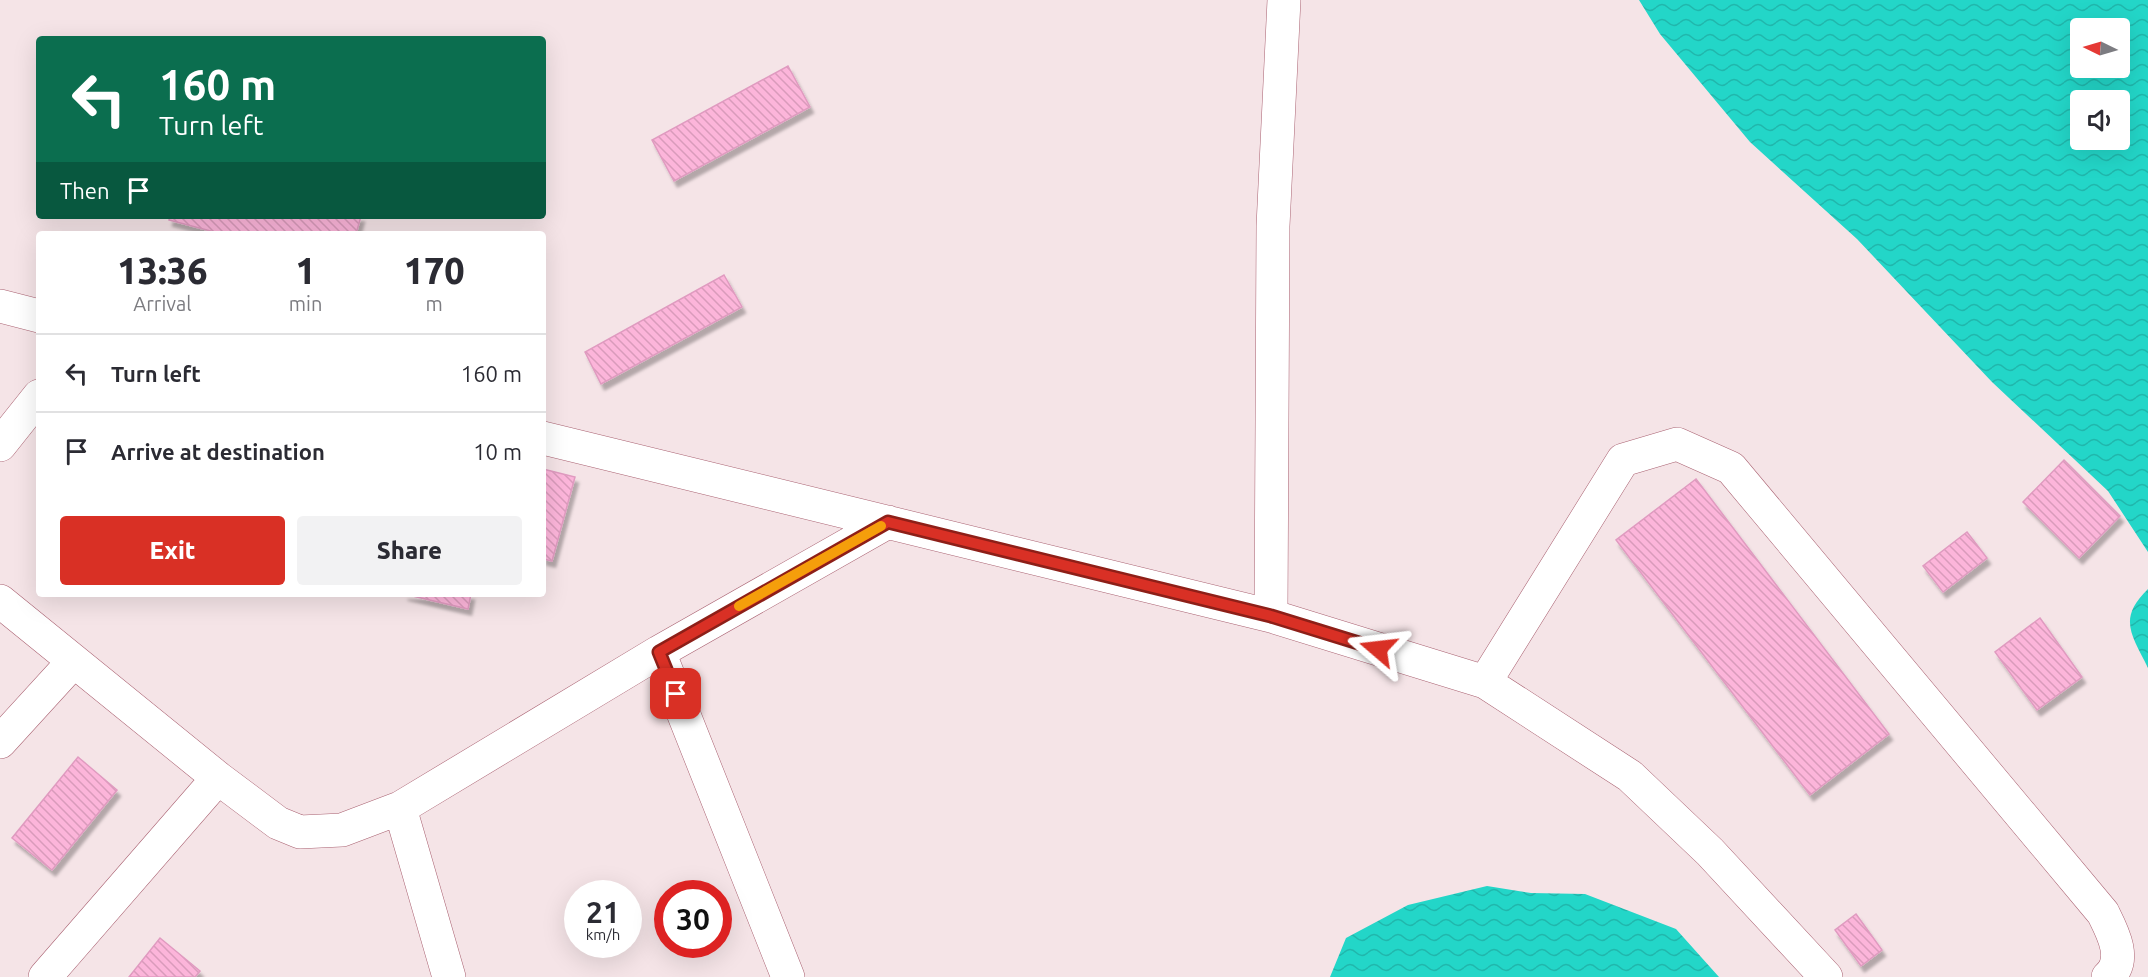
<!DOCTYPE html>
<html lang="en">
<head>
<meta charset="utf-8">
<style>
  :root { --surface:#fff; --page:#f2f2f3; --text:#2b2b33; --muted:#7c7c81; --line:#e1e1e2; --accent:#d93025 }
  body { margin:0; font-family:Ubuntu,sans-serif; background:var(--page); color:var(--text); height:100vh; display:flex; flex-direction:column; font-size:22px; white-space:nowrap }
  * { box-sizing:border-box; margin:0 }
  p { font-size:20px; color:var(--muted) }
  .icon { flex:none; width:33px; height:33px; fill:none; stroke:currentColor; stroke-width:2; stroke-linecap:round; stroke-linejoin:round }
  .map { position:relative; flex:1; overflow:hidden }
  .details { position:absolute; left:36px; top:231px; width:510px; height:366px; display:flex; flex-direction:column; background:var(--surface); border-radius:6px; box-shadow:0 6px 24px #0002 }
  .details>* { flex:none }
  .banner { position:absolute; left:36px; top:36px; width:510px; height:183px; border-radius:6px; box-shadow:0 6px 24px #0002; background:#0b6e4f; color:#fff; overflow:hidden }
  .needle { width:39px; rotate:275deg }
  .fabs { position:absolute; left:2070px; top:18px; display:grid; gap:12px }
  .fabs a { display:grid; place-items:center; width:60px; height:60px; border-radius:6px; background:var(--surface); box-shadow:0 6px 24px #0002; font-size:30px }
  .speed { position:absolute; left:564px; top:880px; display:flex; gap:12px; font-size:30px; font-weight:700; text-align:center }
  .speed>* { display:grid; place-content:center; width:78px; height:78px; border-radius:50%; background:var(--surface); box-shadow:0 6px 24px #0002; line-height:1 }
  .speed small { font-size:15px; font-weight:400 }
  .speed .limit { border:9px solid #d22; background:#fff; color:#111 }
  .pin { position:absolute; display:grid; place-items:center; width:51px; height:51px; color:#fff; margin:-26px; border-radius:12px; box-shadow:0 3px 9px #0006 }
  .me { position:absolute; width:66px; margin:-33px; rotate:287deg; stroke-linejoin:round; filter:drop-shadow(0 0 4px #0008) }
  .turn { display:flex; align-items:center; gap:21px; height:126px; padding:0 24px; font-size:27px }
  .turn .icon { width:78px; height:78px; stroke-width:2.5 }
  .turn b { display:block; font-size:42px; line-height:51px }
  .then { display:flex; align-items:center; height:57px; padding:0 24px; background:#0003; gap:12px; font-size:22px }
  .eta { display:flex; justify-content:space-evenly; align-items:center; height:102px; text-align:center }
  .eta b { font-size:36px; font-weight:800; line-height:42px }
  .button { display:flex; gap:12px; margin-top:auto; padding:12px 24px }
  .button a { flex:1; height:69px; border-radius:6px; background:var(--accent); color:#fff; font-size:24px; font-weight:800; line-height:69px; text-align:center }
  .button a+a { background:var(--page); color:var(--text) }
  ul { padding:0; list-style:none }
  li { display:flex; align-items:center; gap:18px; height:78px; padding:0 24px; border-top:2px solid var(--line) }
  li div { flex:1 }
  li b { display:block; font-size:22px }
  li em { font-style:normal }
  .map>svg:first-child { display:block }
  .water { fill:url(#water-waves); fill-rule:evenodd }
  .building { fill:url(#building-back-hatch); stroke:#e09bc0; stroke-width:1.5; filter:url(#shadow) }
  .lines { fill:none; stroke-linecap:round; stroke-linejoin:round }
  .street-casing { stroke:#aa6272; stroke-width:34 }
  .street { stroke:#fff; stroke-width:33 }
  .route-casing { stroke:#8d1f18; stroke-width:15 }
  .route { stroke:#d93025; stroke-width:10 }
  .slow { stroke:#f59e0b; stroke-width:10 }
</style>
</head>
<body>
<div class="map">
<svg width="2148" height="977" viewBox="0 0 2148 977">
  <defs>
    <pattern id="water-waves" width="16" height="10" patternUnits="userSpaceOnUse" patternTransform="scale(1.5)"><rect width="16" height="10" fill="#23d6c8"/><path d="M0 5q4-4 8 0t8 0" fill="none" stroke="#20b7ac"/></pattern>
    <pattern id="building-back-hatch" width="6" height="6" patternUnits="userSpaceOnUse" patternTransform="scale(1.5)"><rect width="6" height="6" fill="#fcb5da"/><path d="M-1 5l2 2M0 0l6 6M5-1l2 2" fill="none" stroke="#d99bbb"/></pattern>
    <filter id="shadow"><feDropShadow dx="3.5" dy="6" stdDeviation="1.5" flood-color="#0004"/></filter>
  </defs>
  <rect width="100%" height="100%" fill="#f5e4e7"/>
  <path class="water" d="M1639 0H2148V552L2108 491 1992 382 1857 239 1750 142 1660 34ZM2080 28H2120V68H2080ZM2080 100H2120V140H2080Z
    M2148 589V668C2132 635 2117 619 2148 589Z
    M1487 886 1531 893 1585 894 1676 929 1719 977H1330L1346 938 1408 905Z"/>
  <path class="building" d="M788 66 810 107 674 181 652 140Z
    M170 216H361L356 234H222L169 220Z
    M724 275 742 307 601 384 585 352Z
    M2064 460 2120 516 2079 558 2023 502Z
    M543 469 575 477 552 561 543 559Z
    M1696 479 1889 734 1810 795 1616 540Z
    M1967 532 1987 558 1943 592 1923 566Z
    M404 594H471L468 609Z
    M2040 618 2082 677 2037 710 1995 652Z
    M78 757 117 790 52 870 12 838Z
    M1856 914 1882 950 1861 966 1835 930Z
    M160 938 200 971 195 977H129Z"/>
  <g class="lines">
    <g class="street-casing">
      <path id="street" d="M0 306 39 316
        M543 438 1271 616 1485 682 1630 776 1710 852 1826 977
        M0 445 39 396
        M0 601 218 778 278 823 300 832 342 830 400 808 659 652 888 522
        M1271 616 1273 226 1284 0
        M659 652 788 977
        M1485 682 1623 460 1677 444 1731 468 2103 913C2112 931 2128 960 2108 977
        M0 742 73 662
        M400 808 449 977
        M45 977 218 778"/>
    </g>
    <use href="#street" class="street"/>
  </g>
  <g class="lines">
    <g class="route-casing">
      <path id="route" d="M676 694 659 652 888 522 1271 616 1378 649"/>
    </g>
    <use href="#route" class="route"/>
    <path class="slow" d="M739 606 881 526"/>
  </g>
</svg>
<div class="fabs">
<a><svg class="needle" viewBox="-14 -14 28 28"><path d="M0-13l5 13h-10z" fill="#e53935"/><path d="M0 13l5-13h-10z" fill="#7c7c81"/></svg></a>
<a><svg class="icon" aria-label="sound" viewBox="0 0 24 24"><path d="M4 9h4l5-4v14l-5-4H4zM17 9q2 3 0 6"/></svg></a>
</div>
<div class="speed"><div>21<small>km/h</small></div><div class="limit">30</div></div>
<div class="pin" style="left:676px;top:694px;background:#d93025"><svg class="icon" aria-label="arrive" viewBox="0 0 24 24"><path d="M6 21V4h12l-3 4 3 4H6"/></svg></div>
<svg class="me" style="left:1378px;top:649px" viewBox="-20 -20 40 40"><path d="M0-17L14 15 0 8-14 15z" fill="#d93025" stroke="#fff" stroke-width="4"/></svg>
<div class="banner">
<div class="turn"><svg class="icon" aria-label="left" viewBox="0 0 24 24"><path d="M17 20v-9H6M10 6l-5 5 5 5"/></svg><div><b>160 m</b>Turn left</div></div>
<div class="then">Then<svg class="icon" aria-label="arrive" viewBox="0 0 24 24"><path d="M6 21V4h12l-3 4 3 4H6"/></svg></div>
</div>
<section class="details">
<div class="eta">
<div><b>13:36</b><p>Arrival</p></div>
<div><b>1</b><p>min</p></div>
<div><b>170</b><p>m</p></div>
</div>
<ul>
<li><svg class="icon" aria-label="left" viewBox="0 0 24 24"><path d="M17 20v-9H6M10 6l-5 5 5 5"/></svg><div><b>Turn left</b></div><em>160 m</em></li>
<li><svg class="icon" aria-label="arrive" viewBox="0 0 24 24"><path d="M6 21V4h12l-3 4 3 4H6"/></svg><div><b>Arrive at destination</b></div><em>10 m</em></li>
</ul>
<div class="button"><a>Exit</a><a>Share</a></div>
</section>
</div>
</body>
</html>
